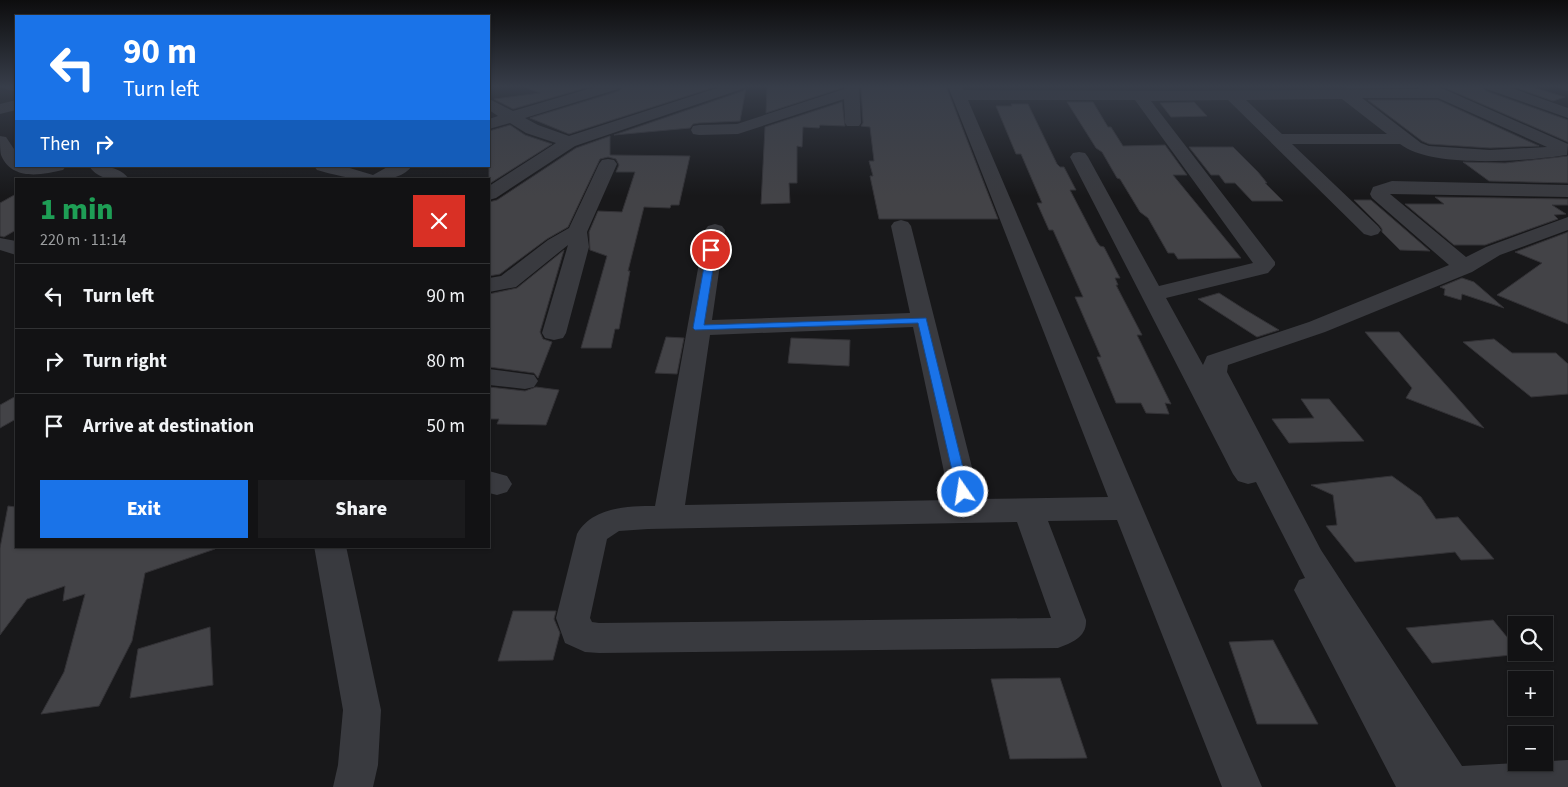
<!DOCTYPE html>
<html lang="en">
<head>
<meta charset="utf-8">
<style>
  :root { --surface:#121214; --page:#1b1b1d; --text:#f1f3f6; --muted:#9c9ea0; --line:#313234; --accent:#1a73e8 }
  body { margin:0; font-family:"Source Sans 3",sans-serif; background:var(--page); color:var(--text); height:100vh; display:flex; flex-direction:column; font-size:19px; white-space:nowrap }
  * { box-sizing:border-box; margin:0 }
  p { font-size:16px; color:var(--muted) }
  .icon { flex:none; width:28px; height:28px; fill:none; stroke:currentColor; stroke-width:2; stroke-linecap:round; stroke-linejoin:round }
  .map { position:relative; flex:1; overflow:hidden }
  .side { position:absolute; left:15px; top:178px; width:475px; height:370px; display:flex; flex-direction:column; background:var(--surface); border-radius:0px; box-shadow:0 1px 4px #0004,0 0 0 1px var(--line) }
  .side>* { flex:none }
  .top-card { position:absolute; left:15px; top:15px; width:475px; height:152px; border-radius:0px; box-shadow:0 1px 4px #0004,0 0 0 1px var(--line); background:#1a73e8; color:#fff; overflow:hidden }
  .buttons { position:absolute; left:1508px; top:616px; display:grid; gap:10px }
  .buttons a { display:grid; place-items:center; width:45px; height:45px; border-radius:0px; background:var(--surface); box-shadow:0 1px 4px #0004,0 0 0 1px var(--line); font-size:25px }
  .pin { position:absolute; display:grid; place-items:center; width:42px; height:42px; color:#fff; margin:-21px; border:2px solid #fff; border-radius:50%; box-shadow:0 1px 5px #0007 }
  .me { position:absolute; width:55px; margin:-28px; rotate:347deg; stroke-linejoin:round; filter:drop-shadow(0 0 4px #0008) }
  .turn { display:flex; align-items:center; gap:18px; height:105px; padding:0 25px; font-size:22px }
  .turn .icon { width:65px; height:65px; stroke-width:2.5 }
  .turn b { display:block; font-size:35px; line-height:42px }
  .then { display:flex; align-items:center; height:48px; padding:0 25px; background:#0003; gap:10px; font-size:19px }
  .round { display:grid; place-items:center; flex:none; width:52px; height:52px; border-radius:0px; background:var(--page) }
  .headline { display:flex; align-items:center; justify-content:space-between; height:85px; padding:0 25px }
  h1 { font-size:30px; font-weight:800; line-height:38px; color:#1e9e55 }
  .button { display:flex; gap:10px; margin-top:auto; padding:10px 25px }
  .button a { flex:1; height:58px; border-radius:0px; background:var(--accent); color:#fff; font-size:20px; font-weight:800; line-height:58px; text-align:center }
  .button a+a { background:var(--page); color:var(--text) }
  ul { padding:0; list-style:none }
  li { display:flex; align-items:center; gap:15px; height:65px; padding:0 25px; border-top:1px solid var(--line) }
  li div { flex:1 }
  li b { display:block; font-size:19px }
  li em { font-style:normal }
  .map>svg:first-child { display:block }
  .building { fill:#434347; stroke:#333236 }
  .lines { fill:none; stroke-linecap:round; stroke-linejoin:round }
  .minor { fill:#393a3f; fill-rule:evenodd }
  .route { fill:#1a73e8; stroke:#114b97 }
</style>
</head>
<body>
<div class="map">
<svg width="1568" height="787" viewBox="0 0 1568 787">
  <rect width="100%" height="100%" fill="#18181a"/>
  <path class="building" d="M527 86H592L513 109 494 99 540 93 526 88Z
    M623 86H718L569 134 530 118 619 91Z
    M767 86H842V88L766 113Z
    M861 86H946L998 219H879L870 176H873L869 161H874L870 127 861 126 863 123Z
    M1346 86H1416V87L1349 88Z
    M1441 86H1482L1486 91 1568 120V142Z
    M1511 86H1529L1565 97 1553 101Z
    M746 88 740 121 699 123 693 124 690 128 614 135 743 91Z
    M1368 100H1438L1539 146 1490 148 1429 144 1422 141Z
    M842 102 845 126 820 125 819 128 803 127 802 147 797 146V183H789L790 203 761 204 765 127Z
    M1067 102H1093L1108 127H1111L1123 146 1165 145 1187 175H1173L1241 258 1178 259 1174 253H1168L1148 218 1140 212 1120 179 1117 178 1102 152 1096 148Z
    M1194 102 1207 116 1171 117 1160 103Z
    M1011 104H1028L1057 164 1060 167H1064L1076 190H1070L1097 242 1100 246 1104 247 1120 278H1115L1118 285H1116L1142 335H1137L1171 404 1165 403 1169 414 1146 413 1141 403H1116L1097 357H1101L1075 297H1083L1053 230H1049L1037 203H1042L1021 154H1016L996 106H1012Z
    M510 125 525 135 552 144 489 184V131Z
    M610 136V155L690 156 679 205H671L670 208 644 207 628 271H630L619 329H615L611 348H581L607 256 590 250 589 232 598 211 622 212 635 172H616L619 165 616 159 608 157 600 159 568 227 547 239 500 274 489 276V202L497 200 576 148Z
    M1189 147H1233L1258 172 1267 183H1265L1283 201H1252L1235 183H1225L1219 175H1211Z
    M1568 156V183L1489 181 1463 162 1505 163Z
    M16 194V230L4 237 0 236V203Z
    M1435 197 1568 199V205H1552L1566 214 1554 215 1558 219 1485 245H1454L1405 204H1444Z
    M1354 200H1371L1430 251 1400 250 1382 232V229L1379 225Z
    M1568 232V324L1497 295 1542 263 1515 252Z
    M564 250 540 332 543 339 552 342 538 378 534 373 489 367V294L517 288Z
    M1462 278 1474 282 1504 308 1462 294 1461 300 1444 295 1445 289 1440 287Z
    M1219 293 1244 309 1279 330 1257 337 1198 299Z
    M1365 332H1399L1484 428 1406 398 1412 388Z
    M666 337 684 338 677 374 655 373Z
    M791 338 850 340 849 366 788 363Z
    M1494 339 1512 353H1556L1568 364V394L1531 397 1463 342Z
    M489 387 525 391 536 387 559 390 546 425 497 424 499 419H489Z
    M16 396V419L0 428V405Z
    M1301 399H1329L1364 441 1289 443 1272 419 1314 418Z
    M1392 476 1421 497 1436 519 1458 517 1494 559 1461 560 1455 552 1355 562 1326 526 1337 525 1333 495 1311 485Z
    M8 506 16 507V546H214L215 549 145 573 132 641 99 706 41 714 64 672 85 594 63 601 65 586 27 599 0 635V548Z
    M513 611H556L554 619 560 633 553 660 498 661Z
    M1493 620 1516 648V652L1521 654 1432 663 1406 628Z
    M210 627 213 685 130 698 138 649Z
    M1273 640 1318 724H1257L1229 642Z
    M1060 678 1087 758 1010 759 991 679Z"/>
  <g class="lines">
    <path class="minor" d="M2 86H16V91L5 89Z
      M598 86H621L618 89 525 118 538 125 569 136 723 86H745L742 89 575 146 496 198 489 200V186L556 143 526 133 510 123 489 129V119L498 116 489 110V99L513 111Z
      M844 86H859L861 123 859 126H847L845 123 844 99 738 134 699 135 693 134 691 130 693 126 699 125 737 124 844 89Z
      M948 86H962L964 90 1177 91 1419 89 1418 86H1437L1568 144 1567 155C1527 161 1432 169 1400 144H1292L1378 226 1381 230 1378 234 1371 236 1364 234 1228 100 1151 101 1275 262V265L1268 273 1166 298 1203 365 1207 356 1309 322 1449 265 1372 198 1370 194 1373 187 1392 181 1568 185V197L1390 194 1466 257 1486 247 1568 217V230L1500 255 1472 272 1325 332 1228 365 1227 372 1321 550 1462 766 1568 760V787H1396L1294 590 1299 580 1305 578 1256 482 1248 484 1238 481 1233 474 1070 157 1073 153 1079 152 1085 153 1088 157 1159 286 1253 263 1135 100H968L1262 787H1222L1117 520 1048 521 1086 620C1087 637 1072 643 1058 648L599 653 585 652 565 643 556 618 577 534C592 507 628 506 655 506L705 230 708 226 715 224 722 226 725 230 712 320 910 313 891 226 894 222 901 220 908 222 911 226 980 499 1108 497ZM1362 98H1438L1547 147 1490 150 1429 146 1421 143ZM1342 99 1387 134H1282L1246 100ZM913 327 950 500 685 505 710 335ZM1017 522 1051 618 599 623 592 622 590 618 607 539 619 531 648 529Z
      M1484 86H1506L1568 108V118L1487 89Z
      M1558 86H1568V91L1561 89Z
      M16 100V110L0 114V104Z
      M0 136 6 137 16 152V166H66L63 170C41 175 12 181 1 155 0 150 0 142 0 136Z
      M608 159 614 160 617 164 587 232 589 247 566 333 563 338 554 340 545 338 542 333 568 245 516 287 489 292V278L501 276 548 240 569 228 599 164 602 160Z
      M89 166C103 166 120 166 129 179 113 179 99 181 89 166Z
      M314 166H343L373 175 389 166H412C395 190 340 177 317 170Z
      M0 238 16 241V255L0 250Z
      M489 369 534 375 538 381 534 387 525 389 489 385Z
      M489 471 507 476 512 484 507 492 497 495 489 493Z
      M314 546H346L381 710 378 765 373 787H333L338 765 343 710Z"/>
  </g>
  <linearGradient id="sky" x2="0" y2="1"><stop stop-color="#0d0d0e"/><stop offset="0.44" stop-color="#373d49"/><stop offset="1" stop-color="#373d49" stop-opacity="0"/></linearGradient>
  <rect width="1568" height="196" fill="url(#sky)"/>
  <path class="route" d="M711 247 716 250 704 325 926 318 969 492 968 495H958L957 492 918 323 695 330 693 328 707 250Z"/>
</svg>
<div class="buttons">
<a><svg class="icon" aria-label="search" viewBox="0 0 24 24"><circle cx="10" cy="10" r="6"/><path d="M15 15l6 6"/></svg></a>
<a>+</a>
<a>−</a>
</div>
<div class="pin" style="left:711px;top:250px;background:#d93025"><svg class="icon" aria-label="arrive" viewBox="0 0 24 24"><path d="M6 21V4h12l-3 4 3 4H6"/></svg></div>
<svg class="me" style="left:963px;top:492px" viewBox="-20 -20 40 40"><circle r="17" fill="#1a73e8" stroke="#fff" stroke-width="3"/><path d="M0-11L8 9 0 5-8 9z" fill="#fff"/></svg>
<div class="top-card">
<div class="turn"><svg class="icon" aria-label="left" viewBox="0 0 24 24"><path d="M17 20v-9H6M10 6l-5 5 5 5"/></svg><div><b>90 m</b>Turn left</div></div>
<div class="then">Then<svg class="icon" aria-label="right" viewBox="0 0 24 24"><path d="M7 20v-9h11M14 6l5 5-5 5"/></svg></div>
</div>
<section class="side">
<div class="headline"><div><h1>1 min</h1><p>220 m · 11:14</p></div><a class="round" style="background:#d93025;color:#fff"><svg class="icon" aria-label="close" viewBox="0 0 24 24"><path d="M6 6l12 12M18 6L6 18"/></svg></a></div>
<ul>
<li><svg class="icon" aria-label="left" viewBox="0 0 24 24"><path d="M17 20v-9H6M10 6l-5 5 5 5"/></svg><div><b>Turn left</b></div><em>90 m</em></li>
<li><svg class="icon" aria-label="right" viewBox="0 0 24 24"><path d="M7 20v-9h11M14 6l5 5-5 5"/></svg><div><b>Turn right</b></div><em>80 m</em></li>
<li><svg class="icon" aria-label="arrive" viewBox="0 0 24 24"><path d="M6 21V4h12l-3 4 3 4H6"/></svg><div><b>Arrive at destination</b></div><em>50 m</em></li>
</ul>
<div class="button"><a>Exit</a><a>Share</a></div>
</section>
</div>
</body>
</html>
